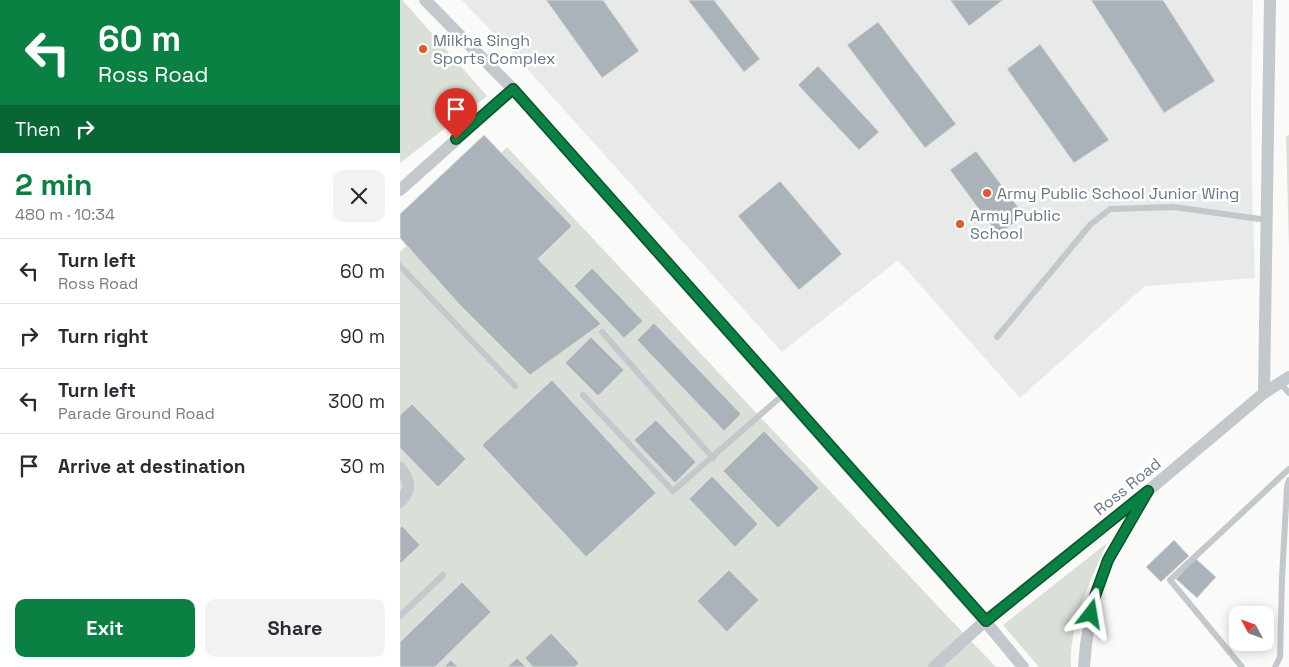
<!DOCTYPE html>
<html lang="en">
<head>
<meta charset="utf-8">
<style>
  :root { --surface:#fff; --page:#f2f2f3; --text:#2b2b33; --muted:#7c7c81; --line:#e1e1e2; --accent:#0b8043 }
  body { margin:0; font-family:"Space Grotesk",sans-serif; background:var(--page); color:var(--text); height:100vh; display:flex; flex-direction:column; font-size:19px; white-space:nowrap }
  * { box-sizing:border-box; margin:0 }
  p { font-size:16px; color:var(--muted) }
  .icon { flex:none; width:28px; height:28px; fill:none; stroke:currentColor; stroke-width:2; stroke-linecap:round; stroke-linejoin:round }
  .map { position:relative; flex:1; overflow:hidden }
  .side { display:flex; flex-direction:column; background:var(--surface); width:400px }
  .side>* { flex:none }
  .hud { background:#0b8043; color:#fff; overflow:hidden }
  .needle { width:32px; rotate:311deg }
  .buttons { position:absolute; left:829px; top:606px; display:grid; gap:10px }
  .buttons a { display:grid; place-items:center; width:45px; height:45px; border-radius:10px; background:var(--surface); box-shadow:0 2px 12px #0003; font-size:25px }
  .pin { position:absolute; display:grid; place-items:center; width:42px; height:42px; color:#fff; margin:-51px -21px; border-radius:50% 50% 50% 0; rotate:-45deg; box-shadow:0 0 5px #0007 }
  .pin .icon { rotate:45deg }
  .me { position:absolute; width:55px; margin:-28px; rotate:14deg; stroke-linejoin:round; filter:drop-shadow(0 0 4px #0008) }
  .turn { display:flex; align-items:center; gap:18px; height:105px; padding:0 15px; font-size:22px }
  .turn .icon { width:65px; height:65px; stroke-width:2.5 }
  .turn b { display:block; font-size:35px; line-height:42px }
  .then { display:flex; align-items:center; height:48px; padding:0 15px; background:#0003; gap:10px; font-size:19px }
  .round { display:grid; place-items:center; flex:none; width:52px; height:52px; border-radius:10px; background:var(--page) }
  .overview { display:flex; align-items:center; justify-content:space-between; height:85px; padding:0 15px }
  h1 { font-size:30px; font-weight:700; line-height:38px; color:var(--accent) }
  .primary-button { display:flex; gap:10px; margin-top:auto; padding:10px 15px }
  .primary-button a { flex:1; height:58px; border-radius:10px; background:var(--accent); color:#fff; font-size:20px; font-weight:700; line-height:58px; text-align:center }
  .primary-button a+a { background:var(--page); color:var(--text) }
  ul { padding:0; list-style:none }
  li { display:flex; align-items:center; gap:15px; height:65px; padding:0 15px; border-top:1px solid var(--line) }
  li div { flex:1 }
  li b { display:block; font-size:19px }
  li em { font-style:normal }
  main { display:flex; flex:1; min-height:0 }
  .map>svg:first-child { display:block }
  .built { fill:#e8e9e9 }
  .green { fill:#dadfd7 }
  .building { fill:#aab3b9; stroke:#dcdcda }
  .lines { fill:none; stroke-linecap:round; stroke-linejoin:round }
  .lane { stroke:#c3c8cc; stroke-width:6 }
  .street { stroke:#c3c8cc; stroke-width:12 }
  .route-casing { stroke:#07532c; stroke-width:12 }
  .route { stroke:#0b8043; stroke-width:9 }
  .poi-dot { fill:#e4572e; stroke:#fff; stroke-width:2 }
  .labels { text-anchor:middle; stroke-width:5; stroke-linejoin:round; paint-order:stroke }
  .poi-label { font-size:16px; fill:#657683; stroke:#fff; text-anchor:start }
  .street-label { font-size:16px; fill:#657683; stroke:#fff }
</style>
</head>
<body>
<main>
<section class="side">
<div class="hud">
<div class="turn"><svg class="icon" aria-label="left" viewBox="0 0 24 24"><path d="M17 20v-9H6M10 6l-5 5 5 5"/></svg><div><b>60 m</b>Ross Road</div></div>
<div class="then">Then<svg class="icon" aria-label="right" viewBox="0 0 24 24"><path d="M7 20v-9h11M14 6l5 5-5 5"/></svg></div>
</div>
<div class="overview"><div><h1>2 min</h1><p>480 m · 10:34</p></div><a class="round"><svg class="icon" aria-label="close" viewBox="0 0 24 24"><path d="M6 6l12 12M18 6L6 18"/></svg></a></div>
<ul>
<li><svg class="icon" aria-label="left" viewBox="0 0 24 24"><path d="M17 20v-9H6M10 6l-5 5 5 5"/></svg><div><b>Turn left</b><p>Ross Road</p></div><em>60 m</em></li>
<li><svg class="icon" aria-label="right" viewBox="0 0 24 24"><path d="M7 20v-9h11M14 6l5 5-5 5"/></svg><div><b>Turn right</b></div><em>90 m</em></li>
<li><svg class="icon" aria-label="left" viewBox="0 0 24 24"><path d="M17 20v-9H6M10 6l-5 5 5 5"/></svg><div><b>Turn left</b><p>Parade Ground Road</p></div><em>300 m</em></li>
<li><svg class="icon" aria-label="arrive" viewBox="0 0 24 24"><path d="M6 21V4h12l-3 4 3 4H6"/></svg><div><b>Arrive at destination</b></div><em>30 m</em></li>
</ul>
<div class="primary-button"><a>Exit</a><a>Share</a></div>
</section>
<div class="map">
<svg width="889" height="667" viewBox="0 0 889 667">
  <rect width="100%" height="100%" fill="#fafaf8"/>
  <path class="built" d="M62 0H853L851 99 852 188 855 278 745 286 620 398 498 260 382 352 130 72Z"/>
  <path class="green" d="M0 0H2L5 3 87 96 0 163Z
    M889 135V248L886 136Z
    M107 147 548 617 596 667H0V252Z
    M707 543C690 582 669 623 671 667H639L603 625Z"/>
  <path class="building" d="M146 0H203L239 51 202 78Z
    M288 0H314L360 59 344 72Z
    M550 0H603L569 26Z
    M691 0H763L815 81 764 113Z
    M478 22 556 124 525 148 447 45Z
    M640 44 709 140 674 163 607 69Z
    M418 66 479 132 459 150 398 85Z
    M84 135 172 226 138 259 201 324 130 375 59 304 0 238V214Z
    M576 151 624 215 598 235 550 170Z
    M380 181 442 254 399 290 338 216Z
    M192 268 243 321 224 338 174 286Z
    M254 323 341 414 324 431 237 340Z
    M191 337 224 370 198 396 165 363Z
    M152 380 256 493 186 557 82 445Z
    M12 404 66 459 38 487 0 448V415Z
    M256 420 296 462 275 483 234 440Z
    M364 431 419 488 378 528 323 471Z
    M312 476 358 524 335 547 289 499Z
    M2 526 20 545 0 564V528Z
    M774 540 789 556 761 582 746 567Z
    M795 558 816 577 797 598 776 579Z
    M329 570 359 600 327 632 297 601Z
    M62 582 91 612 35 667H0V642Z
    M151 633 179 663 175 667H133L125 658Z
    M117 658 126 667H107Z
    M51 660 58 667H44Z"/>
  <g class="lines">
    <path class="lane" d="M0 266 115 386
      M202 332 313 458
      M597 337 690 225 710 209 774 207 867 220
      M880 383 889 393
      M183 395 273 491 384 394
      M0 616 43 575
      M842 667 770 580 889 469
      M875 667 880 657 882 578 887 487 889 480"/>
    <path class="street" d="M25 0 113 89 585 621 623 667
      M0 190 113 89
      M864 393 870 0
      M0 468C10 481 12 489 0 502
      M534 667 585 621 748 491 864 393 889 377
      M684 667 686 644 694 599 708 560 744 497"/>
  </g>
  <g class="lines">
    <g class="route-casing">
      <path id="route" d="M56 139 113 89 586 621 748 491 708 560 694 599 691 614"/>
    </g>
    <use href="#route" class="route"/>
  </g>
  <g class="poi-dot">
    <circle cx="23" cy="49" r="5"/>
    <circle cx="587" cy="193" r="5"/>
    <circle cx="560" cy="224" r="5"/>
  </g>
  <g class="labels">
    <g class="poi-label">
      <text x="33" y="46">Milkha Singh<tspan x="33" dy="18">Sports Complex</tspan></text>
      <text x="597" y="199">Army Public School Junior Wing</text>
      <text x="570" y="221">Army Public<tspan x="570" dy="18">School</tspan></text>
    </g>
    <g class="street-label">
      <text transform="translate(727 486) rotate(-39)" y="6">Ross Road</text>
    </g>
  </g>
</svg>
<div class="buttons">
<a><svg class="needle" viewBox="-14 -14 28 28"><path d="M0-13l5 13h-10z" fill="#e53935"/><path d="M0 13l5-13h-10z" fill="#7c7c81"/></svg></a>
</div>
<div class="pin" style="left:56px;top:139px;background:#d93025"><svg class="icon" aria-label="arrive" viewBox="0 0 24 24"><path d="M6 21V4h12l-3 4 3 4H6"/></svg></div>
<svg class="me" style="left:691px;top:614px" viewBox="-20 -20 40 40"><path d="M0-17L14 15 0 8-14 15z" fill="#0b8043" stroke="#fff" stroke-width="4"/></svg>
</div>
</main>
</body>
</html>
